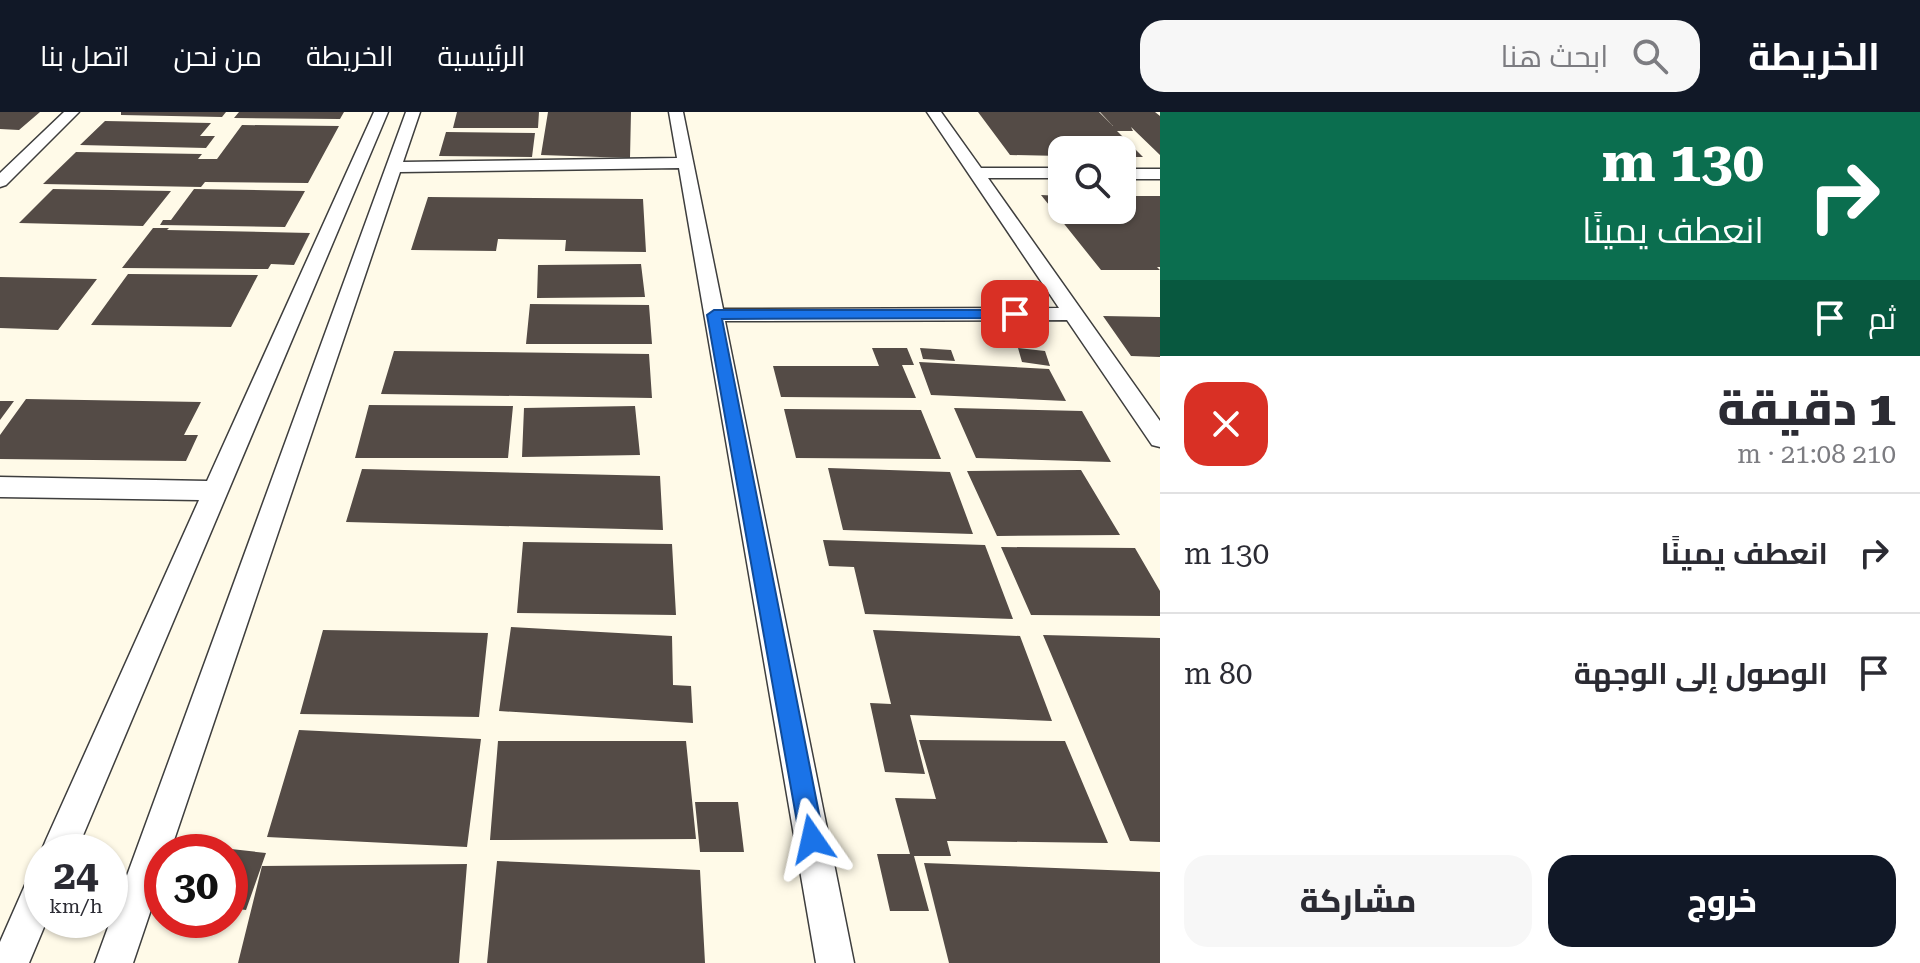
<!DOCTYPE html>
<html lang="ar">
<head>
<meta charset="utf-8">
<style>
  :root { --surface:#fff; --page:#f7f7f7; --text:#2b2b33; --muted:#7c7c81; --line:#e1e1e2; --accent:#111827 }
  body { margin:0; font-family:"Roboto Serif",Cairo,serif; background:var(--page); color:var(--text); direction:rtl; height:100vh; display:flex; flex-direction:column; font-size:30px; white-space:nowrap }
  * { box-sizing:border-box; margin:0 }
  p { font-size:26px; color:var(--muted) }
  .icon { flex:none; width:44px; height:44px; fill:none; stroke:currentColor; stroke-width:2; stroke-linecap:round; stroke-linejoin:round }
  .map { position:relative; flex:1; overflow:hidden; direction:ltr }
  .sheet { display:flex; flex-direction:column; background:var(--surface); width:760px }
  .sheet>* { flex:none }
  .guide { background:#0b6e4f; color:#fff; overflow:hidden }
  .buttons { position:absolute; left:1048px; top:24px; display:grid; gap:16px }
  .buttons a { display:grid; place-items:center; width:88px; height:88px; border-radius:16px; background:var(--surface); box-shadow:0 2px 6px #0004; font-size:40px }
  .speed { position:absolute; left:24px; top:722px; display:flex; gap:16px; font-size:40px; font-weight:700; text-align:center }
  .speed>* { display:grid; place-content:center; width:104px; height:104px; border-radius:50%; background:var(--surface); box-shadow:0 2px 6px #0004; line-height:1 }
  .speed small { font-size:20px; font-weight:400 }
  .speed .limit { border:12px solid #d22; background:#fff; color:#111 }
  .pin { position:absolute; display:grid; place-items:center; width:68px; height:68px; color:#fff; margin:-34px; border-radius:16px; box-shadow:0 4px 12px #0006 }
  .me { position:absolute; width:88px; margin:-44px; rotate:349deg; stroke-linejoin:round; filter:drop-shadow(0 0 6px #0008) }
  .turn { display:flex; align-items:center; gap:28px; height:168px; padding:0 24px; font-size:36px }
  .turn .icon { width:104px; height:104px; stroke-width:2.5 }
  .turn b { display:block; font-size:56px; line-height:68px }
  .then { display:flex; align-items:center; height:76px; padding:0 24px; background:#0003; gap:16px; font-size:30px }
  .round { display:grid; place-items:center; flex:none; width:84px; height:84px; border-radius:24px; background:var(--page) }
  .headline { display:flex; align-items:center; justify-content:space-between; height:136px; padding:0 24px }
  h1 { font-size:48px; font-weight:800; line-height:60px }
  .cta { display:flex; gap:16px; margin-top:auto; padding:16px 24px }
  .cta a { flex:1; height:92px; border-radius:24px; background:var(--accent); color:#fff; font-size:32px; font-weight:800; line-height:92px; text-align:center }
  .cta a+a { background:var(--page); color:var(--text) }
  ul { padding:0; list-style:none }
  li { display:flex; align-items:center; gap:24px; height:120px; padding:0 24px; border-top:2px solid var(--line) }
  li div { flex:1 }
  li b { display:block; font-size:30px }
  li em { font-style:normal }
  header { display:flex; align-items:center; gap:48px; box-sizing:border-box; height:112px; padding:0 40px; background:var(--accent); color:#fff }
  header strong { font-size:38px }
  nav { display:flex; gap:44px; margin-inline-start:auto; font-size:28px }
  .search { width:560px; height:72px; background:var(--page); display:flex; align-items:center; gap:20px; box-sizing:border-box; padding:0 28px; border-radius:24px; color:var(--muted); font-size:30px }
  main { display:flex; flex:1; min-height:0 }
  .map>svg:first-child { display:block }
  .building { fill:#544b46 }
  .lines { fill:none; stroke-linecap:round; stroke-linejoin:round }
  .street-casing { stroke:#3e3e3e; stroke-width:3 }
  .street { fill:#fff; fill-rule:evenodd }
  .route { fill:#1a73e8; stroke:#114b97; stroke-width:2 }
</style>
</head>
<body>
<header>
<strong>الخريطة</strong>
<div class="search"><svg class="icon" aria-label="search" viewBox="0 0 24 24"><circle cx="10" cy="10" r="6"/><path d="M15 15l6 6"/></svg>ابحث هنا</div>
<nav><a>الرئيسية</a><a>الخريطة</a><a>من نحن</a><a>اتصل بنا</a></nav>
</header>
<main>
<section class="sheet">
<div class="guide">
<div class="turn"><svg class="icon" aria-label="right" viewBox="0 0 24 24"><path d="M7 20v-9h11M14 6l5 5-5 5"/></svg><div><b>130 m</b>انعطف يمينًا</div></div>
<div class="then">ثم<svg class="icon" aria-label="arrive" viewBox="0 0 24 24"><path d="M6 21V4h12l-3 4 3 4H6"/></svg></div>
</div>
<div class="headline"><div><h1>1 دقيقة</h1><p>210 m · 21:08</p></div><a class="round" style="background:#d93025;color:#fff"><svg class="icon" aria-label="close" viewBox="0 0 24 24"><path d="M6 6l12 12M18 6L6 18"/></svg></a></div>
<ul>
<li><svg class="icon" aria-label="right" viewBox="0 0 24 24"><path d="M7 20v-9h11M14 6l5 5-5 5"/></svg><div><b>انعطف يمينًا</b></div><em>130 m</em></li>
<li><svg class="icon" aria-label="arrive" viewBox="0 0 24 24"><path d="M6 21V4h12l-3 4 3 4H6"/></svg><div><b>الوصول إلى الوجهة</b></div><em>80 m</em></li>
</ul>
<div class="cta"><a>خروج</a><a>مشاركة</a></div>
</section>
<div class="map">
<svg width="1160" height="851" viewBox="0 0 1160 851">
  <rect width="100%" height="100%" fill="#fffae8"/>
  <path class="building" d="M0 0H40L19 18 0 17Z
    M121 0H226L222 5 121 3Z
    M239 0H344L340 7 234 6Z
    M457 0H539L538 16H453Z
    M548 0H631L630 46 541 43Z
    M978 0H1099L1113 14 1100 0H1155L1160 4V43L1131 15 1133 19H1117L1143 45H1122V38H1062V44L1010 43Z
    M105 9 211 11 200 24H215L206 36 80 33Z
    M242 13 339 14 308 71 205 70 201 75 43 72 76 40 202 42 198 47H217Z
    M446 20 535 21 532 45 439 44Z
    M53 77 171 79 143 114 19 111Z
    M194 77 305 79 285 115 160 113 163 108H171Z
    M1041 83 1062 84V98H1122V84H1160V155H1157L1160 158H1101Z
    M428 85 643 87 646 140 565 139 566 128 498 127 496 139 411 138Z
    M153 116H169L167 118 310 121 294 153 271 152 268 157 122 156Z
    M641 152 645 185 537 186 538 153Z
    M128 162 258 163 231 215 91 213Z
    M0 165 97 167 58 218 0 216Z
    M530 192 649 193 652 232H526Z
    M1103 204 1160 205V245L1131 244Z
    M872 236H907L914 253H902L916 286 781 285 773 254H879Z
    M920 236 951 238 955 249 923 247Z
    M1018 236 1045 239 1050 254 1022 250Z
    M394 239 649 242 652 286 381 282Z
    M919 250 1049 257 1066 289 931 283Z
    M26 287 201 290 184 323H198L186 349 0 347V323Z
    M0 289H14L0 308Z
    M369 293 513 294 508 346H355Z
    M635 294 640 343 522 345 524 296Z
    M954 296 1082 299 1111 350 976 346Z
    M784 297 921 298 941 347 796 346Z
    M828 356 950 360 973 422 843 418Z
    M362 357 660 364 663 418 346 410Z
    M1081 358 1120 423 997 424 967 359Z
    M823 428 985 433 1013 507 865 502 854 455 829 454Z
    M523 430 672 432 676 503 517 501Z
    M1001 435 1135 436 1160 479V504L1031 503Z
    M511 515 672 524 673 573 691 574 693 611 499 599Z
    M323 518 488 521 479 605 300 602Z
    M873 518 1020 524 1052 609 910 603 925 662 885 660 870 591 891 592Z
    M1043 523 1160 526V730L1130 729Z
    M299 618 481 627 467 735 267 725Z
    M919 628 1065 629 1108 731 947 729 951 744H914L929 799H890L877 742H910L895 686 936 687Z
    M498 629H686L696 727 490 728Z
    M695 690H738L744 740H700Z
    M231 737 266 741 246 798 230 796Z
    M497 749 700 758 705 851H487Z
    M924 751 1160 760V851H949Z
    M467 752 459 851H238L262 754Z"/>
  <g class="lines">
    <g class="street-casing">
      <path id="street" d="M64 0H79L6 73 0 75V61Z
        M374 0H388L76 740H42V743L41 740 46 728 199 388 0 385V365L207 369Z
        M406 0H420L403 50 677 46 669 0H683L723 197 1059 196 927 0H941L981 56H1062V66H988L1160 309V335L1152 333 1067 208 725 209 854 851H816L679 56 400 60 170 740H162V765L133 851H95Z
        M1122 57H1160V67H1122Z
        M42 759V808H47L29 851H0V830L29 764Z"/>
    </g>
    <use href="#street" class="street"/>
  </g>
  <path class="route" d="M714 198H1015L1022 202 1015 206 722 207 824 727 820 736 812 739 803 736 800 727 707 203Z"/>
</svg>
<div class="buttons">
<a><svg class="icon" aria-label="search" viewBox="0 0 24 24"><circle cx="10" cy="10" r="6"/><path d="M15 15l6 6"/></svg></a>
</div>
<div class="speed"><div>24<small>km/h</small></div><div class="limit">30</div></div>
<div class="pin" style="left:1015px;top:202px;background:#d93025"><svg class="icon" aria-label="arrive" viewBox="0 0 24 24"><path d="M6 21V4h12l-3 4 3 4H6"/></svg></div>
<svg class="me" style="left:812px;top:727px" viewBox="-20 -20 40 40"><path d="M0-17L14 15 0 8-14 15z" fill="#1a73e8" stroke="#fff" stroke-width="4"/></svg>
</div>
</main>
</body>
</html>
